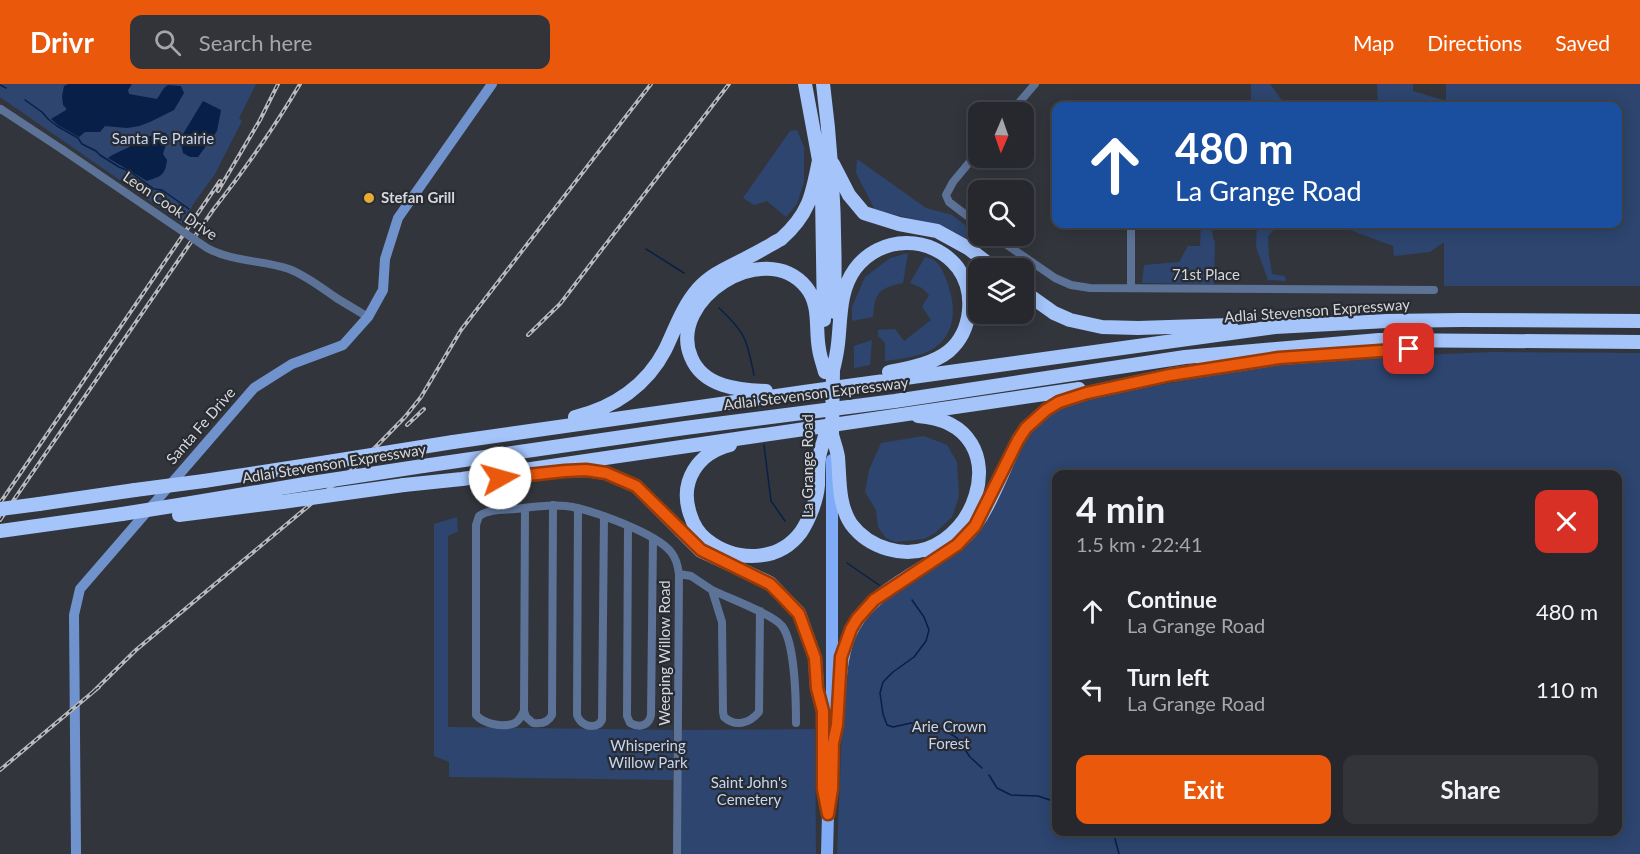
<!DOCTYPE html>
<html lang="en">
<head>
<meta charset="utf-8">
<style>
  :root { --surface:#26282d; --page:#323439; --text:#f1f3f6; --muted:#a4a6aa; --line:#424449; --accent:#ea580c }
  body { margin:0; font-family:Lato,sans-serif; background:var(--page); color:var(--text); height:100vh; display:flex; flex-direction:column; font-size:22px; white-space:nowrap }
  * { box-sizing:border-box; margin:0 }
  p { font-size:20px; color:var(--muted) }
  .icon { flex:none; width:33px; height:33px; fill:none; stroke:currentColor; stroke-width:2; stroke-linecap:round; stroke-linejoin:round }
  .map { position:relative; flex:1; overflow:hidden }
  .sheet { position:absolute; left:1052px; top:386px; width:570px; height:366px; display:flex; flex-direction:column; background:var(--surface); border-radius:12px; box-shadow:0 3px 15px #0003,0 0 0 2px var(--line) }
  .sheet>* { flex:none }
  .hud { position:absolute; left:1052px; top:18px; width:570px; height:126px; border-radius:12px; box-shadow:0 3px 15px #0003,0 0 0 2px var(--line); background:#1a4fa0; color:#fff; overflow:hidden }
  .needle { width:39px; rotate:182deg }
  .controls { position:absolute; left:968px; top:18px; display:grid; gap:12px }
  .controls a { display:grid; place-items:center; width:66px; height:66px; border-radius:12px; background:var(--surface); box-shadow:0 3px 15px #0003,0 0 0 2px var(--line); font-size:30px }
  .pin { position:absolute; display:grid; place-items:center; width:51px; height:51px; color:#fff; margin:-26px; border-radius:12px; box-shadow:0 3px 9px #0006 }
  .me { position:absolute; width:66px; margin:-33px; rotate:83deg; stroke-linejoin:round; filter:drop-shadow(0 0 4px #0008) }
  .turn { display:flex; align-items:center; gap:21px; height:126px; padding:0 24px; font-size:27px }
  .turn .icon { width:78px; height:78px; stroke-width:2.5 }
  .turn b { display:block; font-size:42px; line-height:51px }
  .round { display:grid; place-items:center; flex:none; width:63px; height:63px; border-radius:12px; background:var(--page) }
  .overview { display:flex; align-items:center; justify-content:space-between; height:102px; padding:0 24px }
  h1 { font-size:36px; font-weight:700; line-height:45px }
  .primary-button { display:flex; gap:12px; margin-top:auto; padding:12px 24px }
  .primary-button a { flex:1; height:69px; border-radius:12px; background:var(--accent); color:#fff; font-size:24px; font-weight:700; line-height:69px; text-align:center }
  .primary-button a+a { background:var(--page); color:var(--text) }
  ul { padding:0; list-style:none }
  li { display:flex; align-items:center; gap:18px; height:78px; padding:0 24px }
  li div { flex:1 }
  li b { display:block; font-size:22px }
  li em { font-style:normal }
  header { display:flex; align-items:center; gap:36px; box-sizing:border-box; height:84px; padding:0 30px; background:var(--accent); color:#fff }
  header strong { font-size:28px }
  nav { display:flex; gap:33px; margin-inline-start:auto; font-size:21px }
  .search { width:420px; height:54px; background:var(--page); display:flex; align-items:center; gap:15px; box-sizing:border-box; padding:0 21px; border-radius:12px; color:var(--muted); font-size:22px }
  .map>svg:first-child { display:block }
  .green { fill:#2d456f; fill-rule:evenodd }
  .water { fill:#081f47 }
  .lines { fill:none; stroke-linecap:round; stroke-linejoin:round }
  .stream { stroke:#081f47; stroke-width:1.5 }
  .street { stroke:#5c7297; stroke-width:8 }
  .secondary { stroke:#7193cd; stroke-width:10 }
  .primary { stroke:#80acf7; stroke-width:12 }
  .highway { stroke:#a4c4fa; stroke-width:14 }
  .rail-casing { stroke:#b8babe; stroke-width:4 }
  .rail { stroke:#282c32; stroke-width:1.5; stroke-dasharray:4.5; stroke-linecap:butt }
  .street-bridge { stroke:#5c7297; stroke-width:8 }
  .highway-bridge { stroke:#a4c4fa; stroke-width:14 }
  .route-casing { stroke:#983908; stroke-width:15 }
  .route { stroke:#ea580c; stroke-width:10 }
  .poi-dot { fill:#e7ac36; stroke:#282c32; stroke-width:2 }
  .labels { text-anchor:middle; stroke-width:4.5; stroke-linejoin:round; paint-order:stroke }
  .park-label { font-size:15px; fill:#c5d6f3; stroke:#282c32 }
  .poi-label { font-size:15px; font-weight:bold; fill:#d5d7db; stroke:#282c32; text-anchor:start }
  .street-label { font-size:15px; fill:#d5d7db; stroke:#282c32 }
</style>
</head>
<body>
<header>
<strong>Drivr</strong>
<div class="search"><svg class="icon" aria-label="search" viewBox="0 0 24 24"><circle cx="10" cy="10" r="6"/><path d="M15 15l6 6"/></svg>Search here</div>
<nav><a>Map</a><a>Directions</a><a>Saved</a></nav>
</header>
<div class="map">
<svg width="1640" height="770" viewBox="0 0 1640 770">
  <rect width="100%" height="100%" fill="#32363c"/>
  <path class="green" d="M0 0H256L239 34 242 37 215 90 194 119 183 140 0 13Z
    M1251 0H1270L1286 22H1251Z
    M1377 0H1413V7L1446 17V0H1640V202H1444V158L1430 168 1394 172 1393 162 1350 146 1351 140H1617V22H1378Z
    M797 46 804 63V98L797 120 786 133 767 117 754 121 743 114 790 47Z
    M857 75 926 124 952 131 972 146 966 154 943 142 875 126 856 89Z
    M1201 140H1212L1213 154 1215 158 1214 200 1142 199 1144 181 1179 178 1188 162H1200Z
    M1257 140H1276L1275 144 1268 153 1269 172 1272 190 1285 192 1286 197 1268 196 1256 163Z
    M908 169 903 199C879 204 875 208 873 233L852 237V223L865 193 890 174Z
    M925 173C928 174 931 174 934 176 939 179 944 189 946 195 956 221 958 250 931 266 918 273 899 275 885 277V259L878 252V246L895 245 904 257 931 236 922 223 929 211 922 204 910 199Z
    M872 256 870 281 854 284V262Z
    M1492 268 1640 269V770H837L843 614 847 571 865 532 881 518 968 458 980 447 1025 356 1038 340 1051 330 1065 322 1083 314 1304 276ZM1056 390H1617V747H1056Z
    M924 352 947 361 957 378 959 412 952 433 935 449 924 455 895 458 886 454 878 443 876 426 865 408 869 386 881 359Z
    M457 433 458 447 448 452V643L673 646V696L449 693V678L434 672V440Z
    M815 645 816 770H681V646Z"/>
  <path class="water" d="M68 0H132L128 6 129 10 157 15 164 4 168 1 181 2 184 9 174 26 150 38 139 42 127 44 105 42 100 48H85L79 53 58 41 51 35 66 26V24L63 21 62 12 64 2Z
    M203 17 221 26 217 47 198 73H190L183 69 181 60 183 50Z
    M158 48 166 49 168 54 163 70 167 76C165 92 161 92 147 97L108 74C113 70 119 68 125 65 136 60 144 51 156 51Z"/>
  <g class="lines">
    <path class="stream" d="M0 1 6 4
      M25 16 42 28 48 35 57 42 78 54 82 60 96 67 100 71 119 83 129 87 154 105 162 106 189 125
      M646 165 684 189
      M719 224C746 249 747 256 754 291
      M764 361 771 417 785 437
      M847 479 879 501
      M912 516 924 533 929 546 926 557 914 573 893 588 883 598 880 609 883 630 887 641 893 643 911 639 943 645 957 654 970 673 982 684
      M989 691 997 704 1011 711 1038 712 1056 718
      M1113 747 1119 770"/>
    <path class="street" d="M0 26 1 25 63 66
      M1011 28 1035 0
      M978 68 953 98 946 111 949 118 978 140
      M994 152 1055 194 1071 201 1090 204 1434 206
      M1131 204V140
      M338 215 368 233
      M553 421 552 631C548 639 540 640 533 639L526 633 524 627C522 631 520 636 515 639 503 644 484 640 476 631V441L479 432C489 425 503 426 515 425 531 423 549 420 566 422 590 425 656 449 671 468 676 474 678 482 679 490L677 770
      M578 424 577 631C580 640 590 645 599 640L602 636 604 432
      M628 442 627 632 630 639C639 644 649 642 651 631L653 454
      M679 490 691 492 712 506 722 538 723 628 724 633C735 643 749 640 759 628L760 527
      M712 506C728 514 773 530 782 542 795 559 796 617 796 639
      M524 627 525 424"/>
    <path class="secondary" d="M76 770 74 531 80 505 254 304 292 280 343 261 368 233 383 206 385 175 398 134 492 0"/>
    <path class="primary" d="M823 618V705L826 723
      M832 628V376
      M827 770 828 730 832 705V652"/>
    <path class="highway" d="M805 0 819 76 822 110 824 236
      M823 0C833 76 836 151 834 228
      M833 80 849 111 864 129 899 140 937 147 968 164 994 184
      M1023 207 1054 229 1070 236 1102 243 1138 244 1231 241
      M833 286C835 278 837 269 838 260 841 234 839 207 855 185 880 151 932 150 958 184 976 209 972 247 949 267 933 280 909 284 889 288
      M766 307C738 306 703 303 691 273 667 216 764 153 806 203 821 221 815 244 819 265 820 273 823 280 825 288
      M575 333C614 324 647 301 665 266 675 245 683 222 698 205 712 189 730 183 748 173 759 168 770 161 781 155 809 130 812 112 819 76
      M832 351C834 358 837 366 838 373 840 396 838 420 851 440 860 452 874 461 888 465 973 490 1027 340 918 332
      M453 358 804 308 1275 243 1387 237 1461 236 1640 237
      M730 361C698 369 679 397 690 430 693 440 699 450 707 456 735 478 778 479 801 448 809 436 817 416 818 401 818 392 818 383 819 374 820 367 823 359 825 352
      M423 382 685 344 895 317 1185 273 1379 256 1640 258
      M568 387 586 386 606 389 636 402 701 467 770 499 799 529 815 574 817 604 823 627
      M204 397 328 378
      M404 401 462 395 1079 305
      M39 420 135 406
      M185 420 305 400
      M179 431 282 418
      M0 447 122 430
      M833 659C842 621 834 578 853 543 875 502 933 484 966 452 988 431 1003 384 1018 356L1026 344 1046 326 1059 318 1087 309 1170 291 1279 274 1421 264"/>
    <g class="rail-casing">
      <path id="rail" d="M218 107 260 36 278 0
        M528 251 560 220 729 0
        M407 341 424 325
        M0 419 220 97
        M0 436 213 126C246 84 273 46 300 0
        M93 608 136 566 360 379 405 333 421 313 461 246 651 0
        M0 686 99 603"/>
    </g>
    <use href="#rail" class="rail"/>
    <path class="street-bridge" d="M63 66 207 164C233 178 262 176 289 185 307 192 323 205 338 215"/>
    <path class="highway-bridge" d="M832 351 833 286
      M328 378 453 358
      M305 400 423 382
      M135 406 204 397
      M282 418 404 401
      M0 425 39 420
      M122 430 185 420"/>
  </g>
  <g class="lines">
    <g class="route-casing">
      <path id="route" d="M500 394 565 387 586 386 606 389 636 402 701 466 770 500 784 514 799 530 815 574 817 604 823 627V705L828 730 832 705 833 659 837 641 841 573 851 545 857 535 874 516 957 461 975 442 1018 356 1026 344 1046 326 1059 318 1087 309 1170 291 1279 274 1409 265"/>
    </g>
    <use href="#route" class="route"/>
  </g>
  <circle class="poi-dot" cx="369" cy="114" r="6"/>
  <g class="labels">
    <g class="park-label">
      <text x="163" y="60">Santa Fe Prairie</text>
      <text x="949" y="648">Arie Crown<tspan x="949" dy="17">Forest</tspan></text>
      <text x="648" y="667">Whispering<tspan x="648" dy="17">Willow Park</tspan></text>
      <text x="749" y="704">Saint John's<tspan x="749" dy="17">Cemetery</tspan></text>
    </g>
    <g class="poi-label">
      <text x="381" y="119">Stefan Grill</text>
    </g>
    <g class="street-label">
      <text transform="translate(170 122) rotate(34)" y="5">Leon Cook Drive</text>
      <text x="1206" y="196">71st Place</text>
      <text transform="translate(1317 227) rotate(-4)" y="5">Adlai Stevenson Expressway</text>
      <text transform="translate(816 310) rotate(-7)" y="5">Adlai Stevenson Expressway</text>
      <text transform="translate(201 342) rotate(-49)" y="5">Santa Fe Drive</text>
      <text transform="translate(334 380) rotate(-9)" y="5">Adlai Stevenson Expressway</text>
      <text transform="translate(808 382) rotate(-90)" y="5">La Grange Road</text>
      <text transform="translate(665 569) rotate(-90)" y="5">Weeping Willow Road</text>
    </g>
  </g>
</svg>
<div class="controls">
<a><svg class="needle" viewBox="-14 -14 28 28"><path d="M0-13l5 13h-10z" fill="#e53935"/><path d="M0 13l5-13h-10z" fill="#a4a6aa"/></svg></a>
<a><svg class="icon" aria-label="search" viewBox="0 0 24 24"><circle cx="10" cy="10" r="6"/><path d="M15 15l6 6"/></svg></a>
<a><svg class="icon" aria-label="layers" viewBox="0 0 24 24"><path d="M12 4l9 5-9 5-9-5zM3 14l9 5 9-5"/></svg></a>
</div>
<div class="pin" style="left:1409px;top:265px;background:#d93025"><svg class="icon" aria-label="arrive" viewBox="0 0 24 24"><path d="M6 21V4h12l-3 4 3 4H6"/></svg></div>
<svg class="me" style="left:500px;top:394px" viewBox="-20 -20 40 40"><circle r="19" fill="#fff"/><path d="M0-13L10 11 0 6-10 11z" fill="#ea580c"/></svg>
<div class="hud">
<div class="turn"><svg class="icon" aria-label="ahead" viewBox="0 0 24 24"><path d="M12 20V5M6 11l6-6 6 6"/></svg><div><b>480 m</b>La Grange Road</div></div>
</div>
<section class="sheet">
<div class="overview"><div><h1>4 min</h1><p>1.5 km · 22:41</p></div><a class="round" style="background:#d93025;color:#fff"><svg class="icon" aria-label="close" viewBox="0 0 24 24"><path d="M6 6l12 12M18 6L6 18"/></svg></a></div>
<ul>
<li><svg class="icon" aria-label="ahead" viewBox="0 0 24 24"><path d="M12 20V5M6 11l6-6 6 6"/></svg><div><b>Continue</b><p>La Grange Road</p></div><em>480 m</em></li>
<li><svg class="icon" aria-label="left" viewBox="0 0 24 24"><path d="M17 20v-9H6M10 6l-5 5 5 5"/></svg><div><b>Turn left</b><p>La Grange Road</p></div><em>110 m</em></li>
</ul>
<div class="primary-button"><a>Exit</a><a>Share</a></div>
</section>
</div>
</body>
</html>
